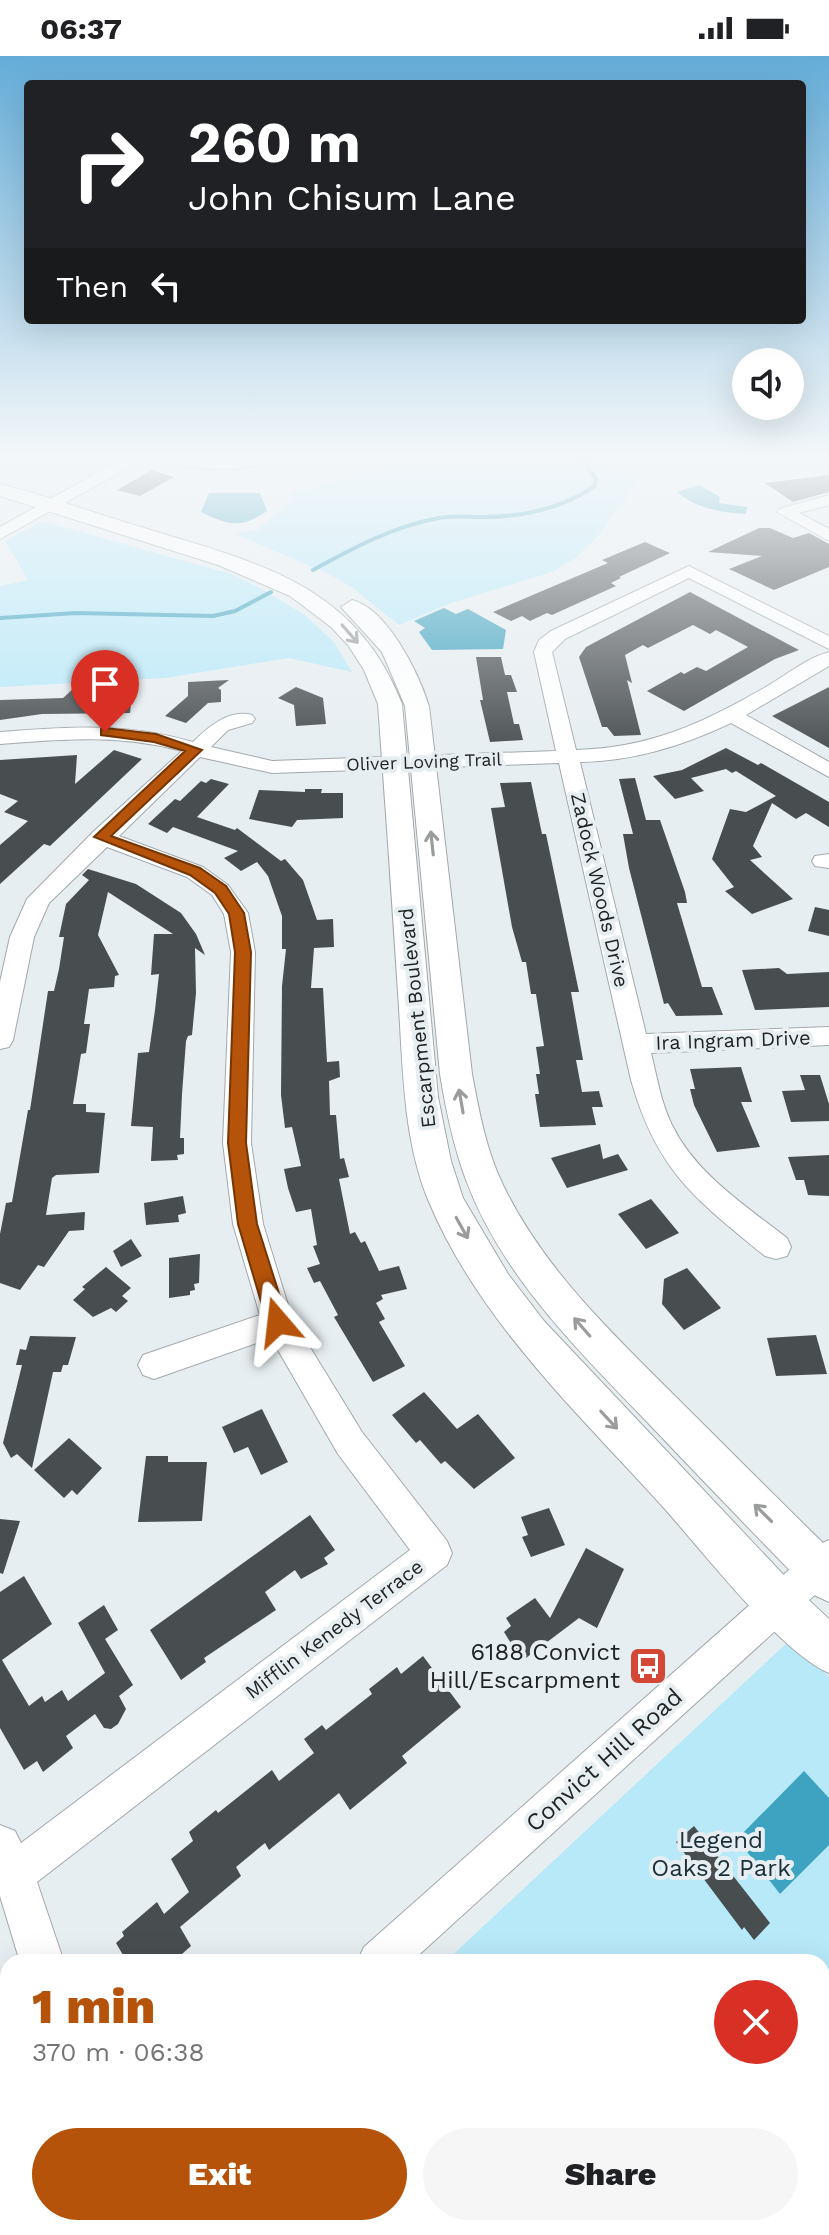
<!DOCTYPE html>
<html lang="en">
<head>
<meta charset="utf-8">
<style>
  :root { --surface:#fff; --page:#f6f6f6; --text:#202124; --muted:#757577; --accent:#b45309 }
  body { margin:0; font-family:"Work Sans",sans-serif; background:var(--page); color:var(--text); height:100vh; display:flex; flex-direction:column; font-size:30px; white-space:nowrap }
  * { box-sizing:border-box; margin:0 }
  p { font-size:26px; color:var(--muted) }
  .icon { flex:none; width:44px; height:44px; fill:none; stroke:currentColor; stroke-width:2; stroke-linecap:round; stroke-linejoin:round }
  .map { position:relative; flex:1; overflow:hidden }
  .drawer { position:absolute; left:0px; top:1898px; width:830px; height:282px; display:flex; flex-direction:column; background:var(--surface); border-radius:24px 24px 0 0; box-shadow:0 8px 32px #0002 }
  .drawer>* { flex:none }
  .banner { position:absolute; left:24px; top:24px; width:782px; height:244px; border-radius:8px; box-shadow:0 8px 32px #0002; background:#202124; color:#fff; overflow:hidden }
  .buttons { position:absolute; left:732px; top:292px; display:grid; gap:16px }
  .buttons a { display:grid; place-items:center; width:72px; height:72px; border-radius:50%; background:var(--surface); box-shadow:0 8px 32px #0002; font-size:40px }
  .pin { position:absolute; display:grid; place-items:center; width:68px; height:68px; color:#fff; margin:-82px -34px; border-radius:50% 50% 50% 0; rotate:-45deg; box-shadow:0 0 8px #0007 }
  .pin .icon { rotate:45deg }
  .me { position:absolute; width:88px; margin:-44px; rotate:343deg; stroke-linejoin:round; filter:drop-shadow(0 0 6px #0008) }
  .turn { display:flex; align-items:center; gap:28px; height:168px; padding:0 32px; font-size:36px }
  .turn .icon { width:104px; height:104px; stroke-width:2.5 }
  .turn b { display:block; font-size:56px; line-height:68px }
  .then { display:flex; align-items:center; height:76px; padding:0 32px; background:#0003; gap:16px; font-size:30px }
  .round { display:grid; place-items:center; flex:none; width:84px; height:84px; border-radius:42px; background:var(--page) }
  .summary { display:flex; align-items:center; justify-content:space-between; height:136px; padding:0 32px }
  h1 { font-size:48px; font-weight:800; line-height:60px; color:var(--accent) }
  .cta { display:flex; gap:16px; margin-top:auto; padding:16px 32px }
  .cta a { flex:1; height:92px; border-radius:48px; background:var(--accent); color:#fff; font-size:32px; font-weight:800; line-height:92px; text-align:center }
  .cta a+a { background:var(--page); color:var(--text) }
  .status { display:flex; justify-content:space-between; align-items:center; height:56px; padding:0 40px; background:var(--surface); direction:ltr }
  .status svg { height:22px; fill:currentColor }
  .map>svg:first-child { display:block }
  .green { fill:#b8e9f9 }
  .water { fill:#3ea3c0 }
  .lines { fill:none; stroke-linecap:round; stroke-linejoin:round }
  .stream-far1 { stroke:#3ea3c0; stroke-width:4 }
  .stream { stroke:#3ea3c0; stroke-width:9 }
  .building { fill:#484d4f }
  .minor-casing { stroke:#a2a8ab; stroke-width:2 }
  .major-casing { stroke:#a2a8ab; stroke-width:2 }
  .minor { fill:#fff; fill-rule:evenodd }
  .major { fill:#fff; fill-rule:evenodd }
  .oneway { stroke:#9a9c9c }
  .route { fill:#b45309; stroke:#753606; stroke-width:2 }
  .labels { text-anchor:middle; stroke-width:8; stroke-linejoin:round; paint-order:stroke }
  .far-street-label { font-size:18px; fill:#1f2223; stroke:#e7eef1 }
  .street-label { font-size:20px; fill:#1f2223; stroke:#e7eef1 }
  .near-poi-label { font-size:24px; fill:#1f2223; stroke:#e7eef1; text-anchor:end }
  .near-street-label { font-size:24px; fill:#1f2223; stroke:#e7eef1 }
  .near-park-label { font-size:24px; fill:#192f37; stroke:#e7eef1 }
</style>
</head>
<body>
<div class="status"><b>06:37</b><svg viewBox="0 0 49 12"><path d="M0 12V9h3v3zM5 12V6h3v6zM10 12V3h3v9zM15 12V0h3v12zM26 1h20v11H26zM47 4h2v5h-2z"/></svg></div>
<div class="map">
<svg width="829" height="2179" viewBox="0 0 829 2179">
  <rect width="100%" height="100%" fill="#e7eef1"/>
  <path class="green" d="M415 399H582L644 425 637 428 597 481 575 502 552 516 451 547 399 569 353 532 329 518 235 478 257 474 292 444 291 435 310 433Z
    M42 465 231 518 260 532 305 559 334 586 352 616 289 602 164 622 0 631V530L28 524 5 485Z
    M791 1583 829 1621V2107H822V1906H445Z
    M160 2172H619L611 2179H152Z"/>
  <path class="water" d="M699 429 720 441 719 447 747 451 746 458C719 456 697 453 677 436Z
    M209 437H260L267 455C242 472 229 470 201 456Z
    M444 552 456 558 468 553 506 574 503 593 432 594 419 576 425 572 414 565Z
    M804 1715 829 1742V1789L780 1838 737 1783Z"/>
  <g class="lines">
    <path class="stream-far1" d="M313 514C353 492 394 470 439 462 454 459 468 461 483 461 524 461 561 453 595 430L596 423 583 404 585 399
      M0 562 76 557 213 560 235 555 271 536"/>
    <path class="stream" d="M822 2167H829
      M646 2179 651 2174 662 2172"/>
  </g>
  <path class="building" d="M152 414 174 421 140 440 117 434Z
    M829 419V436L793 446 765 427Z
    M759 472H770L793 482 809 477 829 488V511L774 534 729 513 762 500 708 496Z
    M645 486 670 497 619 521 621 522 611 527 616 530 563 554 552 559 547 557 530 565 522 560 511 565 493 556 608 507 602 504Z
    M690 536 799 594 775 603 684 655 647 635 681 616 684 618 697 611 706 615 748 591 716 574 710 578 693 569 648 592 643 589 625 599 632 627 627 624 641 679 614 680 607 671H602L579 601 586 591Z
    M476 601H501L505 619H511L517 636H507L514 668H519L523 684 490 686 480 644H483Z
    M229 624 218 632 221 634V646L208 647 186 667 165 660 188 640V626Z
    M296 631 323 642 326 668 296 670 294 649 278 642Z
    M829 631V692L772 660 790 651Z
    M74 632 75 641 132 639 130 657 42 658 0 664V644L63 642Z
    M726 692 758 709 761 707 829 746V771L806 757 796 763 772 747 753 790 762 801 750 804 793 843 752 858 725 835 734 831 712 803 730 753 746 756 776 740 736 715 732 717 726 713 691 722 704 735 675 743 653 720 682 714Z
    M114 694 142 703 50 790 44 788 0 828V789L28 765 4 756 18 745 0 738V704L77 699 75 728Z
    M635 722 646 764H660L685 836 687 847H677L702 931H712L723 959 676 960 668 947 664 948 629 812 623 778H633L619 723Z
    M211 723 229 728 197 761 235 774 237 772 281 805 285 803 303 824 317 864 333 863 334 891 314 892 311 932H323L327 1006 339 1005 340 1021 329 1025 330 1059H336L340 1103 344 1102 349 1121 339 1123 350 1178 355 1176 361 1187 365 1185 379 1215 399 1210 407 1233 381 1239 383 1243 376 1247 385 1263 379 1266 405 1310 373 1326 334 1261 338 1259 320 1225 314 1227 307 1212 320 1208 313 1190 317 1189 311 1153 296 1156 288 1132 284 1113 301 1110 292 1071 285 1072 281 1039 282 930 286 893H282V860L268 820 257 806 241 815 224 802 238 795 173 771 167 777 148 768 175 743 180 745 201 725 206 727Z
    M531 726 542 778H546L579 936H571L583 1004H576L582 1036 599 1035 603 1051H592L596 1069 540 1071 535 1038H539L536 1018H540L536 991 544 990 536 938H531L526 906H522L512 871 491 752 505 751 500 727Z
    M305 733H322L321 737H343V762L297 764 292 771 249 763 259 734 305 736Z
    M88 813 136 828 181 857 196 878 205 899 195 892 196 937 192 979 188 980 186 985 182 1038 180 1082H184V1098L177 1099 178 1104 151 1105 153 1071 131 1070 138 997 149 996 155 954 159 918 151 919 154 878H173L108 836 98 879 119 919 115 920 114 931 89 933 84 968H90L86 997 81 998 73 1048H86V1056L105 1057 99 1117 56 1119 52 1122 46 1159 85 1156 84 1174 69 1175 44 1211 38 1209 20 1234 0 1227V1178L6 1147 12 1146 28 1054H30L48 935H54L59 913 64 881H59L66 848 89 824 82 819Z
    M815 851 829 854V880L808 875Z
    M779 912 787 918 829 916V951L755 954 742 914Z
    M741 1011 752 1046H741L760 1091 717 1096 694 1049 690 1033H695L690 1013Z
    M800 1019H820L829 1048V1065L791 1066 782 1035 805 1034Z
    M600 1088 603 1103 618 1098 628 1114 567 1132 551 1102Z
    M829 1099V1140L808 1139 804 1124H796L788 1101Z
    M183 1140 186 1157 178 1159 179 1166 146 1169 144 1147Z
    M651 1143 679 1177 646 1193 618 1158Z
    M131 1183 142 1200 121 1211 113 1195Z
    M200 1198 199 1227 194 1228 195 1234 190 1235V1239L169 1242V1202Z
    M106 1211 131 1232 122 1240 128 1245 116 1256 111 1252 93 1261 73 1244 85 1233 82 1231Z
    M687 1212 721 1252 684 1274 662 1248 664 1223Z
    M816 1279 827 1318 776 1320 767 1282Z
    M30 1280 76 1281 68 1309H63L61 1316H53L32 1412 17 1398 11 1402 3 1387 22 1309H16L20 1293 26 1294Z
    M424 1336 457 1373 478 1358 515 1402 474 1433 445 1405 441 1408 420 1384 416 1387 392 1359Z
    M262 1353 288 1406 261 1419 248 1391 234 1397 222 1371Z
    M69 1382 102 1412 77 1439 72 1434 64 1442 34 1414Z
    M146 1400H168V1406H207L202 1465 138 1466Z
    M549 1452 565 1489 531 1501 522 1481 528 1479 521 1461Z
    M310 1459 335 1494 324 1502 328 1508 301 1523 295 1514 265 1536 276 1554 204 1602 206 1606 181 1624 150 1574Z
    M0 1463 20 1465 3 1518 0 1517Z
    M586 1492 624 1513 597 1572 579 1562 522 1605 504 1576 511 1570 506 1562 535 1542 550 1562Z
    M24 1520 52 1568 2 1604 29 1650 42 1640 45 1646 62 1634 68 1645 105 1617 78 1567 104 1549 118 1574 105 1583 133 1629 119 1640 126 1653 118 1668 111 1673 104 1672 95 1658 66 1680 73 1692 43 1716 37 1705 24 1714 0 1672V1536Z
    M423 1600 461 1651 402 1700 407 1707 350 1754 339 1737 269 1794 265 1787 236 1811 241 1820 180 1871 191 1890 173 1906H127L116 1887 124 1880 122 1876 157 1846 164 1858 189 1836 171 1803 193 1785 189 1776 216 1754 218 1757 272 1714 279 1725 314 1697 304 1683 322 1669 326 1674 372 1638 369 1633 397 1611 401 1618Z
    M694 1770 770 1867 754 1884 744 1871 742 1874 676 1786Z"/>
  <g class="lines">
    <g class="minor-casing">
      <path id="minor" d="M129 399 215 403 292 399 266 408 232 413 197 412 144 403 0 483V471Z
        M829 439V449L799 457 829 473V485L777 456 779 453Z
        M689 510 829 580V593L689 522 565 583 552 596 576 694C649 692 701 668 764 632 784 621 806 602 829 596V610L746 659 829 706V721L731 667C682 690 634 705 580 706L646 978 829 971V989L651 997C657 1021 661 1047 672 1069 695 1117 746 1150 787 1182L791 1191 787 1200 776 1203 765 1200C694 1142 657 1115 631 1024L559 707 272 717 200 701 119 780 203 811 228 829 248 857 255 896 251 1087 263 1168 292 1262 362 1376 447 1485 452 1497 447 1509 37 1826 64 1906H20L0 1840V1769L15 1775 21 1787 410 1494 338 1398 271 1282 154 1323 143 1319 138 1309 143 1299 260 1259 233 1168 223 1087 231 896 224 858 212 839 187 821 107 791 49 847 34 881 13 984 9 991 0 993V926L10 881 27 843 93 776 182 695C121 678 63 683 0 688V676C69 671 125 666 193 686 208 671 229 653 252 659L255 663 252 667 228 674 211 691 272 705 556 695 534 596 539 584 551 575Z
        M829 798V812L815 810 812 805 815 800Z
        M829 1484V1526L411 1906H357L364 1891 816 1490Z
        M59 2172H112L109 2179H56Z"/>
    </g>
    <g class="major-casing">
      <path id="major" d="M0 428C47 440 94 457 141 471 254 506 355 526 402 648L438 1041 451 1105 463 1142 508 1218 544 1265 796 1532 829 1563V1617C781 1597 701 1493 663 1451 578 1357 479 1265 429 1146 402 1082 403 1006 398 937 392 841 385 744 378 648L364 614 348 589 331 571 290 540 218 509 0 440Z
        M352 544C388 553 419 618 429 650L472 1018C479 1055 486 1094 503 1129 543 1212 610 1275 674 1339 726 1391 777 1442 829 1493V1546L814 1539C759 1483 704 1426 650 1369 580 1296 502 1221 466 1124 453 1089 446 1054 440 1018L405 650 382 596 341 551Z"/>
    </g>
    <use href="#minor" class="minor"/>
    <use href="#major" class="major"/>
  </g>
  <defs><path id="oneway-shaft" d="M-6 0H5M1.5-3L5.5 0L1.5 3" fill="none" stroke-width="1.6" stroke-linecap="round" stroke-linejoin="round" transform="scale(2)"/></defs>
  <g class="oneway">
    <use href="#oneway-shaft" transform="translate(350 578) rotate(49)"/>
    <use href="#oneway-shaft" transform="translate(432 787) rotate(-96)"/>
    <use href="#oneway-shaft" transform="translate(461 1045) rotate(-100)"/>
    <use href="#oneway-shaft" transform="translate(462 1172) rotate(61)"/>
    <use href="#oneway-shaft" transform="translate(582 1271) rotate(-131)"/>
    <use href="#oneway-shaft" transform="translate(609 1364) rotate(47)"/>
    <use href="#oneway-shaft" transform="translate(763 1457) rotate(-135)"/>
  </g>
  <linearGradient id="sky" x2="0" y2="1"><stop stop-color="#64add8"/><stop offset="0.57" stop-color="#f4f7f9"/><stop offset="1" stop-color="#f4f7f9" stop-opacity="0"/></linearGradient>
  <rect width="829" height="704" fill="url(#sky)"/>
  <path class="route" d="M105 672 156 678 202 694 111 780 200 812 226 830 244 857 251 896 246 1087 257 1168 288 1266 285 1272 278 1275 270 1272 267 1266 238 1168 228 1087 235 896 229 858 215 837 190 819 94 781 185 695 154 686 101 679V673Z"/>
  <defs>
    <g id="bus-square" transform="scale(2)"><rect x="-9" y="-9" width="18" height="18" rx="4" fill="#d44737" stroke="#e7eef1"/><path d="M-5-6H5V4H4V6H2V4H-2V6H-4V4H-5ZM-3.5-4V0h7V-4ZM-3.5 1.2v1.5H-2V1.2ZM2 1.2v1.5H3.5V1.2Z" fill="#fff"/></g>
  </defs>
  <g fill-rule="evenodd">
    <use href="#bus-square" x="648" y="1610"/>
  </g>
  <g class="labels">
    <g class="far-street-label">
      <text transform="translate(424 706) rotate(-2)" y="6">Oliver Loving Trail</text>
    </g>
    <g class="street-label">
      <text transform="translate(600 834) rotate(77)" y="7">Zadock Woods Drive</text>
      <text transform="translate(417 962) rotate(-96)" y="7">Escarpment Boulevard</text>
      <text transform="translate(733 984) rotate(-2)" y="7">Ira Ingram Drive</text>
      <text transform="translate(334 1573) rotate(-37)" y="7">Mifflin Kenedy Terrace</text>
    </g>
    <g class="near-poi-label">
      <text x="620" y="1604">6188 Convict<tspan x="620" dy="28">Hill/Escarpment</tspan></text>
    </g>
    <g class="near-street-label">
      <text transform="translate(604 1704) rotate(-42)" y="8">Convict Hill Road</text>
    </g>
    <g class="near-park-label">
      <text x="721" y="1792">Legend<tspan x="721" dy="28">Oaks 2 Park</tspan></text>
    </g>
  </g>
</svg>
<div class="buttons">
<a><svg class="icon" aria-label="sound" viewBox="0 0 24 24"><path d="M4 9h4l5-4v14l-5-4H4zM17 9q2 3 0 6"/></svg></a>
</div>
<div class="pin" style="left:105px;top:676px;background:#d93025"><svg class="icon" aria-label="arrive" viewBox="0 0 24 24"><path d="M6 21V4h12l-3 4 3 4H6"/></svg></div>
<svg class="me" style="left:278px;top:1266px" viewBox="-20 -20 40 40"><path d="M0-17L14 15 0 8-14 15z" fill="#b45309" stroke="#fff" stroke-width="4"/></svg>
<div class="banner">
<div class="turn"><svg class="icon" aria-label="right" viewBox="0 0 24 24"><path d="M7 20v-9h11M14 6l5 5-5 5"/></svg><div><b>260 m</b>John Chisum Lane</div></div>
<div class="then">Then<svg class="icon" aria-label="left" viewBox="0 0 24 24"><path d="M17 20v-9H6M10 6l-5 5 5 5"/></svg></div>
</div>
<section class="drawer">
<div class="summary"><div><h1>1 min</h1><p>370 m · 06:38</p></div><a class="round" style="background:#d93025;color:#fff"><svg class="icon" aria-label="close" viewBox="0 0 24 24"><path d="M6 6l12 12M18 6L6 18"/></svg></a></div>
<div class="cta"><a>Exit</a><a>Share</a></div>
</section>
</div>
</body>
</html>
